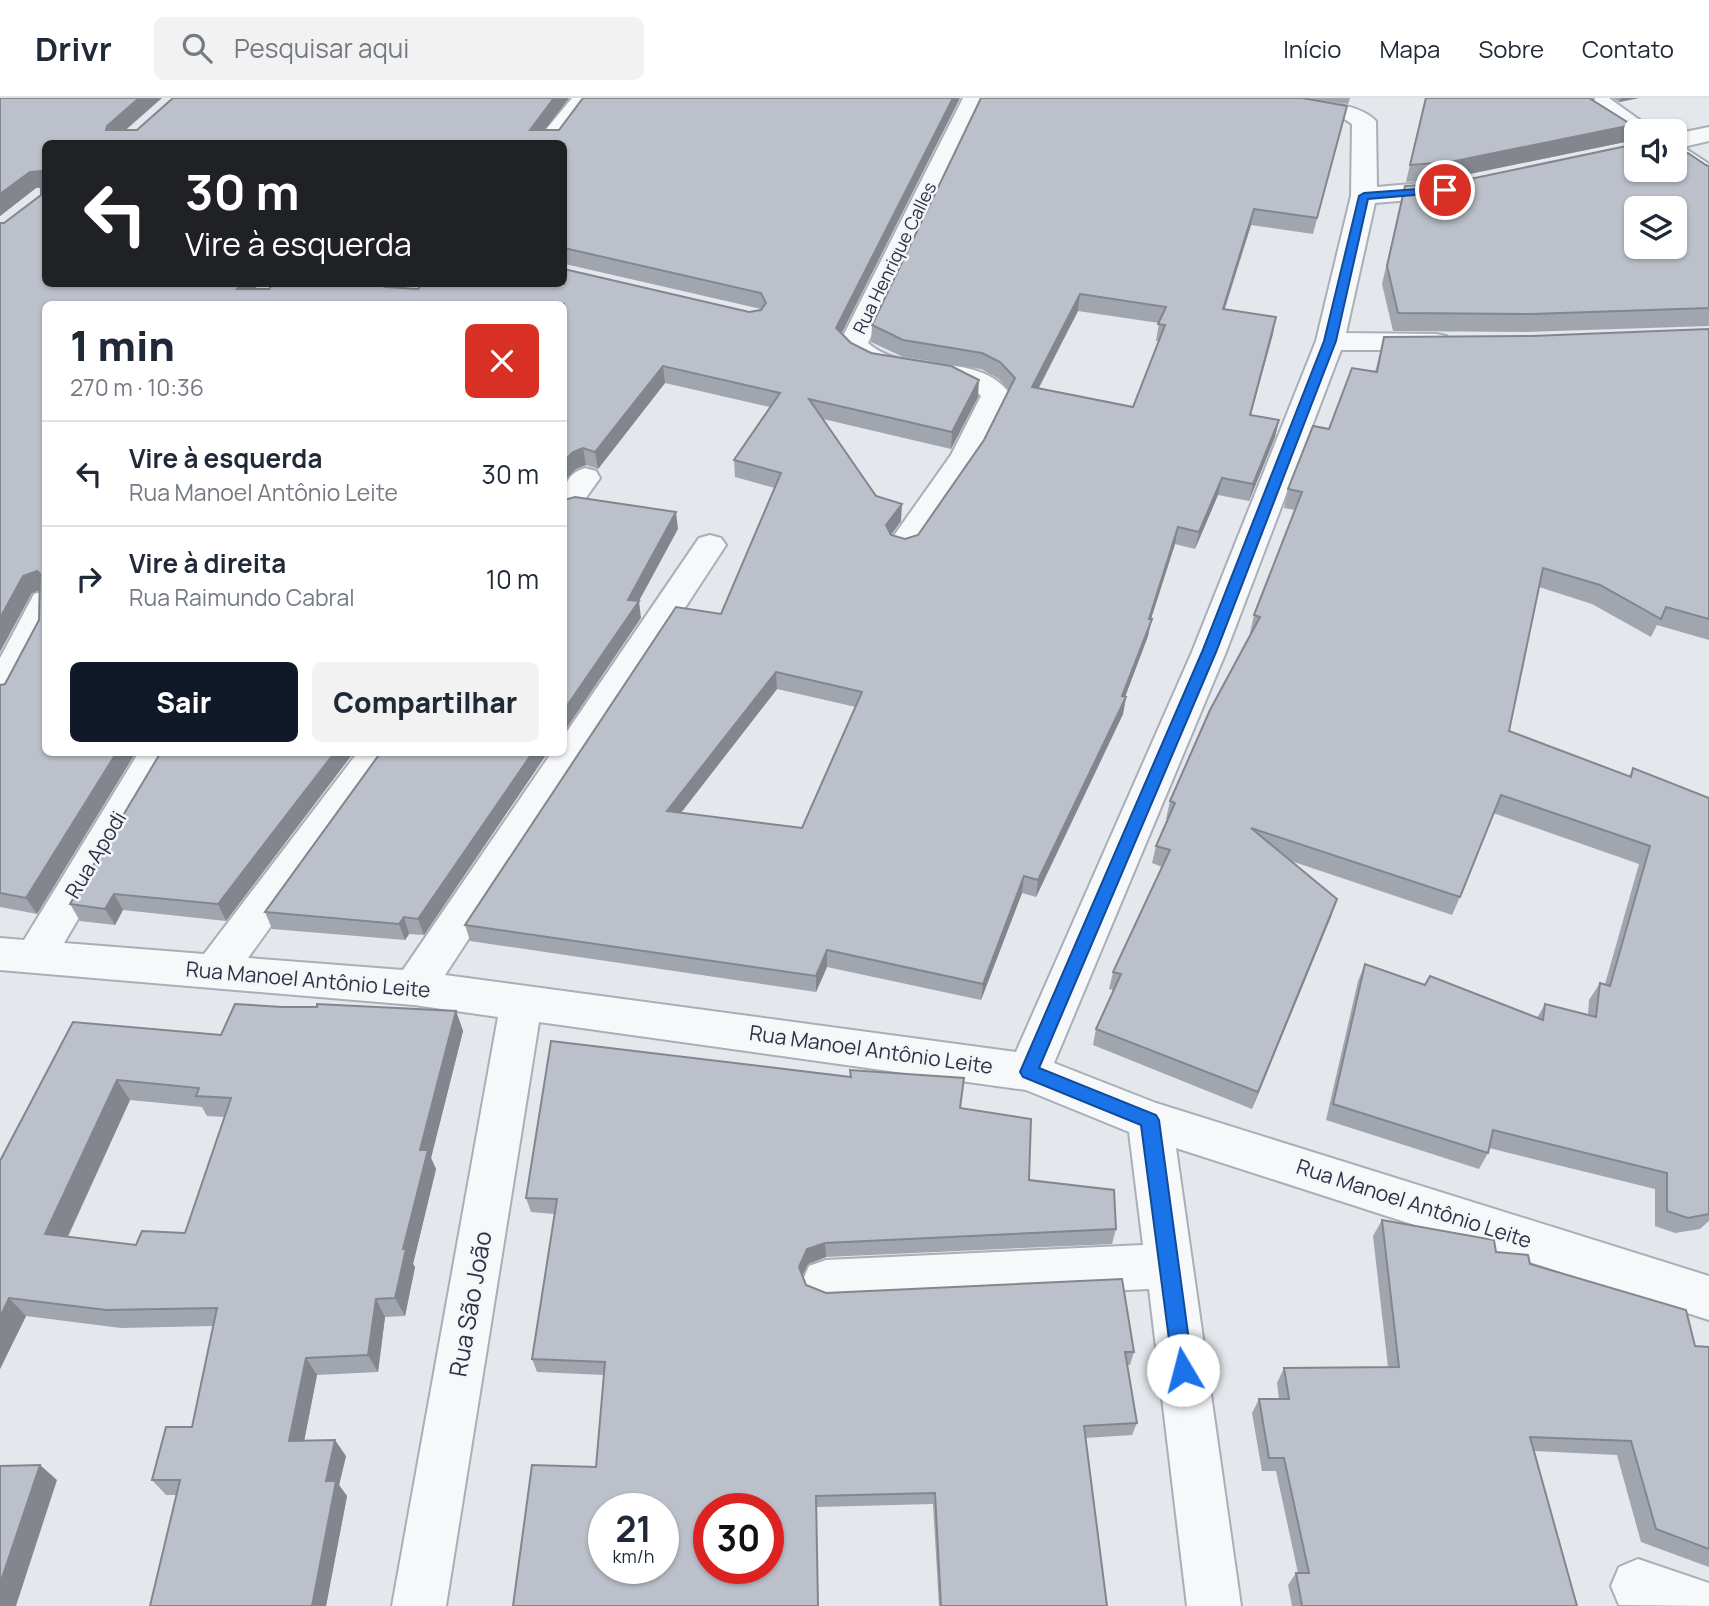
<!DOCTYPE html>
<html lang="pt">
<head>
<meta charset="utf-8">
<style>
  :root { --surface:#fff; --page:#f2f2f3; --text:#1f2937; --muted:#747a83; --line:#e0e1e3; --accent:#111827 }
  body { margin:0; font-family:Manrope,sans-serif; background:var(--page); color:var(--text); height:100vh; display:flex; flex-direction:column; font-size:26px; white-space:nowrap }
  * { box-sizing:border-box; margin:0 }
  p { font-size:23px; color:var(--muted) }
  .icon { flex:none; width:38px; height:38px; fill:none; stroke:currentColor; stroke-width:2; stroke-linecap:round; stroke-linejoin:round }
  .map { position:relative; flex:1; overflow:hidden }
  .drawer { position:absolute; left:42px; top:203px; width:525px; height:455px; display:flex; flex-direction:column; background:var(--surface); border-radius:10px; box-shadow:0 2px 5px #0004 }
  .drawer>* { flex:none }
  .banner { position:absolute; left:42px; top:42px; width:525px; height:147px; border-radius:10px; box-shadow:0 2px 5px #0004; background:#202124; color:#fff; overflow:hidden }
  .tools { position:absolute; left:1624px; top:21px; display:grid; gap:14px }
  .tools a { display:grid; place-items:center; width:63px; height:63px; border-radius:10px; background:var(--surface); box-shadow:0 2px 5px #0004; font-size:35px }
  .speed { position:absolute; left:588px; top:1395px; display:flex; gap:14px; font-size:35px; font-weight:700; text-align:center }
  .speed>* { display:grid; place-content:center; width:91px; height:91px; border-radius:50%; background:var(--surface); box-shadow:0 2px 5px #0004; line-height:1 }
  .speed small { font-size:18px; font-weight:400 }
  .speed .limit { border:10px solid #d22; background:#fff; color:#111 }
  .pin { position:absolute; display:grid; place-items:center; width:60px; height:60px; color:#fff; margin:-30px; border:4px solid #fff; border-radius:50%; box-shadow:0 2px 7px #0007 }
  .me { position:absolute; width:77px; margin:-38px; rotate:352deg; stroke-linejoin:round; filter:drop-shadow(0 0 5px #0008) }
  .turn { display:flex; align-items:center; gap:24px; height:147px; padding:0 28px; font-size:32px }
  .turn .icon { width:91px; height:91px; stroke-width:2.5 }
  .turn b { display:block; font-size:49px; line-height:60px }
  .round { display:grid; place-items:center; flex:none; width:74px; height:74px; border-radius:10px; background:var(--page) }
  .head { display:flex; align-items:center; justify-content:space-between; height:119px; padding:0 28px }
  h1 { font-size:42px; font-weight:800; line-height:52px }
  .action { display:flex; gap:14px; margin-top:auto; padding:14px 28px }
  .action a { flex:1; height:80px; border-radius:10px; background:var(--accent); color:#fff; font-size:28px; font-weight:800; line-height:80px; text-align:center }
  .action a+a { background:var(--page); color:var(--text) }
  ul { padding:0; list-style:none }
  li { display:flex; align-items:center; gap:21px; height:105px; padding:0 28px; border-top:2px solid var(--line) }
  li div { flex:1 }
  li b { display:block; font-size:26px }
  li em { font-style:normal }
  header { display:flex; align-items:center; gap:42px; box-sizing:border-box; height:98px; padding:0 35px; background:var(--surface); border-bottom:2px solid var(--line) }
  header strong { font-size:33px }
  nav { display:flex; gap:38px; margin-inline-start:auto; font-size:24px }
  .search { width:490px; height:63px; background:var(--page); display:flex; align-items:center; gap:18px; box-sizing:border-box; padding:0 24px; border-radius:10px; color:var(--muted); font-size:26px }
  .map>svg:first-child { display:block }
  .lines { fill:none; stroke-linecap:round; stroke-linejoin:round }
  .minor-casing { stroke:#a9aeb7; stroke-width:4 }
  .minor { fill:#f7f8fa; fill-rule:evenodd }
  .wall { fill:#a1a5ae; fill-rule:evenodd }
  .shaded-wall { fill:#83868d }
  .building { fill:#bbc0ca; stroke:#83868d; stroke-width:2; fill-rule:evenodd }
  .route { fill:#1a73e8; stroke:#114b97; stroke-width:2 }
  .labels { text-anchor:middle; stroke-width:5; stroke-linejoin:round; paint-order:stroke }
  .far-street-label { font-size:18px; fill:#2b3445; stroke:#f4f6f9 }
  .street-label { font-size:21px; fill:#2b3445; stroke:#f4f6f9 }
  .near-street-label { font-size:24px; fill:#2b3445; stroke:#f4f6f9 }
</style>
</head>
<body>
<header>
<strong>Drivr</strong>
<div class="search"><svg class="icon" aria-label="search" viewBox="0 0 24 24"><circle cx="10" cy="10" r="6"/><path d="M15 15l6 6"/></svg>Pesquisar aqui</div>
<nav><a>Início</a><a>Mapa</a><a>Sobre</a><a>Contato</a></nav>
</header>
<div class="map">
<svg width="1709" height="1508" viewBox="0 0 1709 1508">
  <rect width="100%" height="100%" fill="#e4e7ec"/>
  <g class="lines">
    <g class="minor-casing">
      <path id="minor" d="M572 0H597L559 46H534Z
        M963 0H987L868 245C907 280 978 250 1011 297L981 358 915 453 904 456 893 453 888 446 951 357 981 298C952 265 872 293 839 246Z
        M1250 0C1283 0 1355 0 1376 23L1377 89 1456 82 1465 85 1469 90 1465 95 1456 98 1375 105 1346 235 1436 236 1446 238 1450 244 1446 250 1436 252H1341L1226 554 1054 965 1156 1005 1709 1178V1222L1176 1050 1241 1508H1187L1149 1191 826 1206 809 1200 802 1184 809 1168 826 1162 1143 1147 1129 1034 1026 992 539 924 446 1508H392L498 919 414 907 0 872V840L24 842 139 654H176L64 845 204 856 358 654H396L248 860 403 872 552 654H564V638L699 440 710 437 721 440 726 447 445 877 1016 954 1192 554 1316 243 1351 98 1352 26 1340 18 1262 7 1254 5Z
        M1581 0H1609L1655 33H1636L1635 38Z
        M1709 29V43L1683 49 1709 66V84L1700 82 1675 65V36Z
        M585 370 596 373 600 380 575 415 564 418C564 397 561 377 585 370Z
        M46 493V538L12 602 0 605V560L34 496Z
        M1638 1461 1709 1485V1508L1619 1507 1611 1488 1619 1469Z"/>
    </g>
    <use href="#minor" class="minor"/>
  </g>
  <path class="wall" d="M0 0 126 32H137L173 0H569L544 32H559L583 0H960L842 235 851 245 871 255 978 299 951 351 823 321 876 398 901 423 891 437 905 441 918 437 984 342 1009 292 999 281 981 271 903 259 871 244 872 227 1343 23 1313 136 1251 127 1225 211 1276 219 1251 317 1279 322 1275 339 1249 403 1218 397 1195 451 1175 446 1151 521 1148 538 1125 598 1126 599 1123 616 1036 799 1022 795 981 902 827 869 816 894 470 843 465 827 721 516 775 390 735 379 734 362 770 309 665 285 598 371 586 367 576 371 566 381 46 654H136L37 816 0 809V587L5 586 39 522 40 492 32 495 4 125 41 97V90H36L0 118ZM564 46V167L565 166 761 211 749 214 404 190 408 186H273L269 191H255L259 186H46ZM1078 213 1159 225 1156 243H1159L1133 309 1039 290ZM777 591 856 609 802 730 681 715Z
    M1308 0H1350L1348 6Z
    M1425 0H1595L1594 3 1632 27 1625 44 1445 81 1406 84Z
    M1613 0H1639L1619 4Z
    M1706 67 1709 68V228L1525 234 1393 233 1382 186 1405 88Z
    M1709 231V542L1657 527 1651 539 1592 506 1539 489 1509 633 1629 678 1633 670 1709 700V1123L1700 1131 1675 1135 1655 1128V1091L1489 1050 1488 1055 1479 1071 1326 1022 1358 883 1365 866 1425 887 1537 920 1545 906 1588 917 1589 902 1600 885 1605 886 1639 766 1493 715 1460 799 1452 817 1291 763 1337 801 1252 1011 1093 947 1096 931 1114 892 1109 891 1113 874 1162 769 1152 765 1156 748 1168 721H1166L1170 703 1251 536 1250 535 1254 517 1295 412 1284 410 1288 391 1329 331 1375 274 1384 239 1532 238Z
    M161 654H354L226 823 123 812 115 827 80 823 70 806Z
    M381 654H548L424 837 409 836 405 842 272 831 265 814Z
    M282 909 456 913 463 933 431 1060 436 1071 413 1166 415 1169 405 1218 385 1219 378 1274 317 1277 304 1343 346 1358 339 1387 347 1398 326 1508H150L176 1397H166L152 1382 192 1329 213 1228 121 1230 26 1218 0 1271V1063L73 924 221 937ZM130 1002 202 1009 207 1018 224 1019 185 1135 136 1147 68 1139Z
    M850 972 961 1011 1029 1082 1116 1131 1112 1146 826 1159 808 1166 802 1178 806 1187 826 1195 1134 1254 1130 1267H1127L1137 1325 1132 1337 1085 1340 1107 1508H939L933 1406 817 1409 596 1369 604 1277 537 1274 532 1261 555 1116 531 1114 526 1100 850 979Z
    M1382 1122 1496 1154 1530 1166 1695 1248 1709 1249V1469L1641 1444 1617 1357 1534 1353 1577 1508H1292L1288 1487 1296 1475H1298L1276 1373H1262L1252 1315 1259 1301H1279L1277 1285 1284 1270 1388 1269 1373 1138Z"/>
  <path class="shaded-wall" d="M139 0H162L112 44 106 32 107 28Z
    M554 0H569L534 46 530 32Z
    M953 0H960L836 246V230Z
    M1621 0H1639L1619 4Z
    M1632 27 1625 44 1445 81 1450 64Z
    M41 73 46 89 36 90 0 118V96L30 74Z
    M1254 111 1251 127 1219 227 1223 211Z
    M241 186H259L243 206 237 191Z
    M390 186H408L390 206 386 189Z
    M1080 196 1078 213 1030 306 1032 289Z
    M1276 219 1273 236 1246 334 1250 317Z
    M663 268 665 285 598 371 595 354Z
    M979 282 978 299 951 351 952 334Z
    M1279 322 1275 339 1249 403 1253 386Z
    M583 350 586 367 576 371 566 381 564 389V363L573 354Z
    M1222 380 1218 397 1195 451 1199 434Z
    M902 406 901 423 886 444V427Z
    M676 414 678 431 639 503 641 520 564 634V612L628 502Z
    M1178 429 1175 446 1149 527 1152 521 1148 538 1119 615 1122 598 1149 521Z
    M37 473 45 490 32 495 0 554V520L23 478Z
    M776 574 777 591 669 730 667 713Z
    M1126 599 1123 616 1036 799 1038 782Z
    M117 654H136L37 816 26 800Z
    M335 654H354L226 823 218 806Z
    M533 654H548L424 837 418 821Z
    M1024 778 1022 795 981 902 983 886Z
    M114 796 123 812 115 827 105 811Z
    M1337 801 1331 819 1252 1011 1258 994Z
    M404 819 409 836 405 842 399 826Z
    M827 852V869L816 894V878Z
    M456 913 463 933 431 1060 436 1071 413 1166 415 1169 405 1218 395 1200 420 1052Z
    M117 982 130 1002 60 1155 45 1136Z
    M825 1145 826 1159 808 1166 800 1183 799 1169 807 1151Z
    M9 1200 26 1218 0 1271V1219Z
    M376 1201 385 1219 378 1274 368 1257Z
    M306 1260 317 1277 301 1359 289 1343Z
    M335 1342 346 1358 339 1387 347 1398 326 1508H312L326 1383Z
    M40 1367 57 1382 16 1508H0V1486Z"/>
  <path class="building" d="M0 0H139L107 28 106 32H137L173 0H554L530 32H559L583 0H953L836 230 851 245 871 255 951 268 979 282 952 334 809 301 876 398 902 406 886 427 891 437 905 441 918 437 984 342 1015 280 1000 264 982 255 903 242 872 227 981 0H1302L1347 8 1317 120 1254 111 1223 211 1276 219 1250 317 1279 322 1253 386 1222 380 1199 434 1178 429 1149 521H1152L1122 598 1126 599 1038 782 1024 778 983 886 827 852 816 878 465 827 676 509 721 516 781 375 734 362 780 295 663 268 595 354 583 350 573 354 564 363V206H46V654H117L26 800 0 795V587L5 586 39 522 40 476 37 473 23 478 0 520V125H4L41 97V73L30 74 0 96ZM46 46H564V150L761 195 766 205 761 212 749 214 564 171V186H422L418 191 386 189 390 186H273L269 191H237L241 186H46ZM1080 196 1166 209 1158 226 1165 227 1133 309 1032 289ZM776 574 862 594 802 730 667 713Z
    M1426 0H1589L1632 27 1450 64 1410 67Z
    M1636 46V72H1675V55L1677 56 1688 55 1706 67 1709 68V210L1531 216 1398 215 1387 168 1405 88 1451 85ZM1636 110H1675V149H1636Z
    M1709 231V521L1666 509 1661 521 1600 487 1543 470 1509 633 1631 679 1633 670 1709 700V1116L1688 1120 1667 1113V1075L1493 1032 1488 1055 1333 1006 1365 866 1425 887 1430 878 1543 922 1545 906 1596 919 1600 885 1610 888 1650 748 1501 697 1460 799 1251 730 1337 801 1258 994 1096 931 1121 876 1113 874 1170 752 1156 748 1175 705 1170 703 1210 612 1260 519 1254 517 1302 394 1288 391 1313 328 1329 331 1352 270 1377 274 1384 239 1532 238Z
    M575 399 676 414 628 502 639 503 564 612V402Z
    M161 654H335L218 806 114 796 105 811 70 806Z
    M381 654H533L418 821 404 819 399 826 265 814Z
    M235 906 282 909H317V906L456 913 420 1052H428L403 1151H406L395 1200 376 1201 368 1257 306 1260 289 1343 335 1342 326 1383H336L312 1508H150L180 1382H152L166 1329H192L217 1210 106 1212 9 1200 0 1219V1063L73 924 221 937ZM117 982 199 990 196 998 231 1000 185 1135 142 1133 136 1147 45 1136Z
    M551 943 851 979 850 972 964 980 960 1010 1031 1021 1029 1082 1114 1092 1116 1131 825 1145 807 1151 799 1169 806 1187 826 1195 1122 1181 1134 1254H1125L1137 1325 1084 1328 1107 1508H941L935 1395 816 1398 818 1508H513L532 1367 596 1369 605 1264 532 1261 557 1101 526 1100ZM604 1410H663V1470H604ZM709 1410H768V1470H709Z
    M1382 1122 1494 1142 1496 1154 1528 1157 1530 1166 1686 1212 1695 1248 1709 1249V1451L1656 1431 1631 1343 1530 1339 1577 1508H1302L1296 1475H1309L1284 1360H1269L1259 1301H1289L1284 1270 1399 1269Z
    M40 1367 0 1486V1368Z"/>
  <path class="route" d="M1445 89 1448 90V94L1368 101 1336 243 1216 554 1039 970 1156 1017 1159 1022 1193 1272 1190 1279 1183 1282 1175 1279 1173 1272 1141 1027 1023 979 1020 974 1202 554 1324 243 1359 98 1364 95Z"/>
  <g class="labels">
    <g class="far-street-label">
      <text transform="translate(895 160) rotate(-64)" y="6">Rua Henrique Calles</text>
    </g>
    <g class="street-label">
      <text transform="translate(96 757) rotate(-59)" y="7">Rua Apodi</text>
      <text transform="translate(308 882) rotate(5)" y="7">Rua Manoel Antônio Leite</text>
      <text transform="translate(871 952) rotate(8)" y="7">Rua Manoel Antônio Leite</text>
      <text transform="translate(1414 1106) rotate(18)" y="7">Rua Manoel Antônio Leite</text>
    </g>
    <g class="near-street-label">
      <text transform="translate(471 1206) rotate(-80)" y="8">Rua São João</text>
    </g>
  </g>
</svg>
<div class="tools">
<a><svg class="icon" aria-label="sound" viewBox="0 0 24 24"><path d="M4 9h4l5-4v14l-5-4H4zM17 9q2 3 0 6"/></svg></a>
<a><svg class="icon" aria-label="layers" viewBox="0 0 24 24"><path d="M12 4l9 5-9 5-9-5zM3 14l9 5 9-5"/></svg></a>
</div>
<div class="speed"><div>21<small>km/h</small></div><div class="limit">30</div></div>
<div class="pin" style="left:1445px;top:92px;background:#d93025"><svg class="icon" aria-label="arrive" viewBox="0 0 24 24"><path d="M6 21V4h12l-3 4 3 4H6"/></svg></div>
<svg class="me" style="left:1183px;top:1272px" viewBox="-20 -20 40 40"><circle r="19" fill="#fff"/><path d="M0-13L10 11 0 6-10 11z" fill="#1a73e8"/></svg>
<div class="banner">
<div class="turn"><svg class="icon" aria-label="left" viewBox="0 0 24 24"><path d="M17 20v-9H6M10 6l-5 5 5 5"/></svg><div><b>30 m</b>Vire à esquerda</div></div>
</div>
<section class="drawer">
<div class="head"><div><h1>1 min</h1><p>270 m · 10:36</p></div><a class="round" style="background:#d93025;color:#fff"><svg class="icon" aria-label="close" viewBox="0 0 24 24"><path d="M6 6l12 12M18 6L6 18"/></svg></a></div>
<ul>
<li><svg class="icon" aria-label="left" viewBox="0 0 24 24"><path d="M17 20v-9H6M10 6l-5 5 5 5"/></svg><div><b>Vire à esquerda</b><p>Rua Manoel Antônio Leite</p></div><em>30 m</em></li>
<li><svg class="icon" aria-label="right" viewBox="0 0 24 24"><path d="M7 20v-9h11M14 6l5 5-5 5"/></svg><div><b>Vire à direita</b><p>Rua Raimundo Cabral</p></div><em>10 m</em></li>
</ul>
<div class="action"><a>Sair</a><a>Compartilhar</a></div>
</section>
</div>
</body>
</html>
